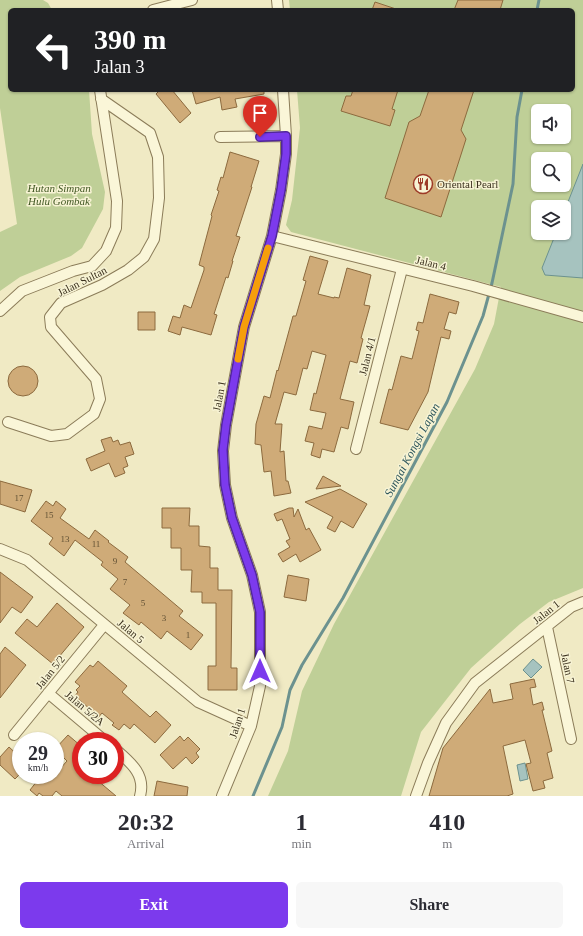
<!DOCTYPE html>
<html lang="en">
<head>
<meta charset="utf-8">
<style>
  :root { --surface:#fff; --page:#f7f7f7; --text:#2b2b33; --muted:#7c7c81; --accent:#7c3aed }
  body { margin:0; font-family:Georgia,serif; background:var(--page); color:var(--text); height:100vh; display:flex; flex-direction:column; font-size:15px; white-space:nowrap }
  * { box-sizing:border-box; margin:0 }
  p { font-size:13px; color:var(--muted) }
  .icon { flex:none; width:22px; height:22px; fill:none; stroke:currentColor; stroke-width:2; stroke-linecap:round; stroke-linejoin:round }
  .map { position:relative; height:796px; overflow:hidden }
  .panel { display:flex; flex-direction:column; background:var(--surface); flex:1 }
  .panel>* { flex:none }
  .hud { position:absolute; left:8px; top:8px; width:567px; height:84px; border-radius:6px; box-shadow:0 1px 3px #0004; background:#202124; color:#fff; overflow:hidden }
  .fabs { position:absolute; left:531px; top:104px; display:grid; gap:8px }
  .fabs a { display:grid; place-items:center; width:40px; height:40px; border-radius:6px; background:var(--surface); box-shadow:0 1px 3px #0004; font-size:20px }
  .speed { position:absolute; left:12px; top:732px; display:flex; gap:8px; font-size:20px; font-weight:700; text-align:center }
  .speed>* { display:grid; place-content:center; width:52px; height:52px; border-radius:50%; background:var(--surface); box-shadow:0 1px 3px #0004; line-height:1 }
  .speed small { font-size:10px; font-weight:400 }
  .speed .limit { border:6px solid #d22; background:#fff; color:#111 }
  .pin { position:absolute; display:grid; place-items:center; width:34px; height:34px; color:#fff; margin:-41px -17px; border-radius:50% 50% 50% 0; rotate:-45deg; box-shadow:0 0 4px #0007 }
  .pin .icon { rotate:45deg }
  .me { position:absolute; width:44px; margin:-22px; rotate:0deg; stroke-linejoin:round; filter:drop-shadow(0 0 3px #0008) }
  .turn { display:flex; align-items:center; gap:14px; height:84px; padding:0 20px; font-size:18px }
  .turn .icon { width:52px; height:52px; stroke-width:2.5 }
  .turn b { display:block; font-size:28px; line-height:34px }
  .eta { display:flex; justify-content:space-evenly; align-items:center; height:68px; text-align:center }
  .eta b { font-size:24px; font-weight:700; line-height:28px }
  .cta { display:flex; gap:8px; margin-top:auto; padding:8px 20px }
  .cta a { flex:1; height:46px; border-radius:6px; background:var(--accent); color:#fff; font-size:16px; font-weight:700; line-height:46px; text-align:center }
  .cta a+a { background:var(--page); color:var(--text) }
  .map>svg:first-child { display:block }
  .green { fill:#bfcf97; fill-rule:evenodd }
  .water { fill:#a6c3bf; stroke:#6c928f }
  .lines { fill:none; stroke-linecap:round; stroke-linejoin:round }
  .stream { stroke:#6c928f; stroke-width:3 }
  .building { fill:#cfab78; stroke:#8c6a3e }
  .minor-casing { stroke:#8b7c59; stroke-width:12 }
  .minor { stroke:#faf6d8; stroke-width:10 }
  .route-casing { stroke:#51269a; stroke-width:10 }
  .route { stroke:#7c3aed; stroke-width:7 }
  .slow { stroke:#f59e0b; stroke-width:7 }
  .labels { text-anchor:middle; stroke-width:3; stroke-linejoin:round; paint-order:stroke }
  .number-label { font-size:9px; fill:#605034 }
  .poi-label { font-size:11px; fill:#3b311e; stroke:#f7f3d4; text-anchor:start }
  .park-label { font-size:11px; font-style:italic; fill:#425824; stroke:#f7f3d4 }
  .street-label { font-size:11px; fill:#3b311e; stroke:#f7f3d4 }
  .water-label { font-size:12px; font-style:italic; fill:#2d565b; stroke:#f7f3d4 }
</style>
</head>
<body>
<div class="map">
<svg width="583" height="796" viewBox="0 0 583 796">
  <rect width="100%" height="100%" fill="#f0eac4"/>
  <path class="green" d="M0 0H43L48 3 52 10H10V90H89L92 134 105 192 103 209 82 248 71 256 20 277 0 291V232L17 224 0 108Z
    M289 0H583V588L549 602 520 624 471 668 421 732 401 796H268L288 751 302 691 334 624 475 369 494 324 501 287 291 232 286 225 292 200 300 128 297 90H573V10H290ZM538 111H564V137H538ZM538 159H564V185H538ZM538 207H564V233H538Z"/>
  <path class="water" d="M583 164V278L545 275 542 268 556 233H564V212Z
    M533 659 542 667 531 678 523 670Z
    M525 763 528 779 520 781 517 765Z"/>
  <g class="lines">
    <path class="stream" d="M537 10 539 0
      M253 796 282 727 290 690 302 665 343 598 447 402 483 316 492 283 513 184 517 117 522 90"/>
  </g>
  <path class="building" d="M458 0H503L500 10H454Z
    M375 2 396 9 395 10H372Z
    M160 90H172L191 113 180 123 156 94Z
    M192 90H264V94L235 99 237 107 222 110 220 97 196 104Z
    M353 90H398L392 109 395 110 390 126 341 111 346 96H351Z
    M429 90H474L461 130 466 139 441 217 385 198 409 122 420 116Z
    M230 152 259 161 251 187H252L236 236 240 237 232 261H233L228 278 226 277 214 314 217 315 211 335 182 327 180 335 168 331 173 316 180 318 184 305 191 308 204 270V267L199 265 212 216 211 215 219 191 217 190 221 177 223 178Z
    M310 256 328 261 318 294 334 298V297L339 298 347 268 371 275 364 305 370 306 361 338 363 339 357 363 350 361 340 399 354 402 348 429 341 427 334 452 322 449 320 458 311 455 314 443 305 441 309 426 322 429 326 413 310 410 314 393 316 394 326 355 312 351 307 369 303 368 296 395 284 392 275 424H282L280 452 284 451 286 481H288L291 493 274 496 271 471 264 472 261 445 255 444 256 424 264 396 270 398 277 370 278 371 293 316H296L306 281 303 280Z
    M430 294 459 302 456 314 449 312 444 329 451 331 449 339 441 337 428 392 408 430 380 423 389 389 392 390 401 356 412 359 419 331 416 330 418 322 423 323Z
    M138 312H155V330H138Z
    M8 381a15 15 0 1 1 30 0a15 15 0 1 1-30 0Z
    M111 437 113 442 118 440 120 445 130 442 134 454 125 457 128 466 123 468 125 473 115 477 109 463 91 471 86 459 105 451 101 440Z
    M323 476 341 486 316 489Z
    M0 481 32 490 25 512 0 504Z
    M340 489 367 504 353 528 341 521 335 532 327 528 333 517 305 502Z
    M46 501 53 506 56 501 66 509 60 518 89 539 95 530 109 541 108 542 128 557 125 562 183 611 179 616 203 635 191 650 167 631 161 639 141 622 139 625 123 613 130 605 110 589 118 579 101 565 103 562 75 540 64 556 49 544 53 538 31 521Z
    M162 508H190L189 526H199V546L210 547V568H218V590H232L231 668H237V690H208V666H216V603H202V592H191L192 570H181V548H171V528H162Z
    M289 508H293L294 517 298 509 306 530 309 528 321 550 300 562 296 554 283 562 278 554 290 547 286 541 290 539 282 519 277 521 274 514Z
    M0 572 33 597 21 613 12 607 0 623Z
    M288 575 309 579 306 601 284 597Z
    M57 603 84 627 53 664 15 633 27 619 37 627Z
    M5 647 26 665 0 698V654Z
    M98 661 127 686 122 692 150 717 156 711 171 725 155 743 134 724 130 729 124 724 119 730 112 725 114 723 102 713 97 719 89 712 91 710 75 696 78 692 76 690 80 686 75 682 90 665 93 667Z
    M534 679 536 687 530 688 533 705 542 702 544 710H542L552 751 547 753 553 778 543 781 545 788 533 791 526 764 531 763 525 740 503 746 513 794 507 796H429L443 748 490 689 493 703 513 699 510 684Z
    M68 735 81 746V775H101L97 780 116 796H62L56 791 52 796H43L39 793 37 796 30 790 41 776 48 782 67 761 55 749Z
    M180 736 184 741 188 737 200 749 196 753 199 757 192 764 186 757 173 769 160 755Z
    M9 747 21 758V773L15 779 0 765V757Z
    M157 781 188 787 187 796H154Z"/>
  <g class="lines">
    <g class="minor-casing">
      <path id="minor" d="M277 0 278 10
        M153 10 192 0
        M220 137 286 136
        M272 236 473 286 583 317
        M0 311 22 291 73 271 92 266 106 251 116 228 117 201 100 90
        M8 422 51 436 67 434 94 414 100 399 96 379 51 327 50 317 61 303 102 285 128 270 144 257 154 239 159 198 158 157 150 133 101 99
        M356 449 402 269
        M0 549 27 560 198 702 251 726
        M547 627 571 739
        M48 693 105 741
        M14 735 104 625
        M115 749C130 762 146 774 140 796
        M222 796 251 726 260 686V612L252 575 232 518 225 485 223 451 226 425 244 327 272 236 281 190 286 154V136L283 90
        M416 796 428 763 446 723 475 683 571 607 583 602"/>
    </g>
    <use href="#minor" class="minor"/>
  </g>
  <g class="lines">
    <g class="route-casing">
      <path id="route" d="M260 137 286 136V154L281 190 272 236 244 327 226 425 223 450 225 485 232 518 252 575 260 612V671"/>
    </g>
    <use href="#route" class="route"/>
    <path class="slow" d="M238 359 244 327 268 248"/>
  </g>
  <defs>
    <g id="restaurant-ring" transform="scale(1)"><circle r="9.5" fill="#f7f3d4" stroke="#9d3a27" stroke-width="1.5"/><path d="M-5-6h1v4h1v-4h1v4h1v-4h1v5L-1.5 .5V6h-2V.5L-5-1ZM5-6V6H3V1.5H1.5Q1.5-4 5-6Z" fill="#9d3a27"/></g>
  </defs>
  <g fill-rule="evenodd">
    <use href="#restaurant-ring" x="423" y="184"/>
  </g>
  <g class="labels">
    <g class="number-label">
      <text x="19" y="501">17</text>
      <text x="49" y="518">15</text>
      <text x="65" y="542">13</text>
      <text x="96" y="547">11</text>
      <text x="115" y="564">9</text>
      <text x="125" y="585">7</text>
      <text x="143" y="606">5</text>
      <text x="164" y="621">3</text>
      <text x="188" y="638">1</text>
    </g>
    <g class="poi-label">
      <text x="437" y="188">Oriental Pearl</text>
    </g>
    <g class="park-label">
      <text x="59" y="192">Hutan Simpan<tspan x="59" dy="13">Hulu Gombak</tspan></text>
    </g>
    <g class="street-label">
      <text transform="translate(431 263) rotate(14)" y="4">Jalan 4</text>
      <text transform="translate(82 281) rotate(-27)" y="4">Jalan Sultan</text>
      <text transform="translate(367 356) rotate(-76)" y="4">Jalan 4/1</text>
      <text transform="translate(219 396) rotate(-79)" y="4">Jalan 1</text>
      <text transform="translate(546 612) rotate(-39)" y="4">Jalan 1</text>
      <text transform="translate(131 631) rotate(40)" y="4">Jalan 5</text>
      <text transform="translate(568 668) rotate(78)" y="4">Jalan 7</text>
      <text transform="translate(50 672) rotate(-51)" y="4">Jalan 5/2</text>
      <text transform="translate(85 708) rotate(40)" y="4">Jalan 5/2A</text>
      <text transform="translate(237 723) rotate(-72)" y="4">Jalan 1</text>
    </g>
    <g class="water-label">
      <text transform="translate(412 450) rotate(-62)" y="4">Sungai Kongsi Lapan</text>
    </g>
  </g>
</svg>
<div class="fabs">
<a><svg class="icon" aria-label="sound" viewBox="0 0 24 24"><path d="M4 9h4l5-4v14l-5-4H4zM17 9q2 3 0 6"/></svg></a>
<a><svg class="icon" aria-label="search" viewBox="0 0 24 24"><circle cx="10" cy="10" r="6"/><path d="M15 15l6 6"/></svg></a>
<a><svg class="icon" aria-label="layers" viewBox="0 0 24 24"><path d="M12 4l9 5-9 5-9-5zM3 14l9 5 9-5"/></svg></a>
</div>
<div class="speed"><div>29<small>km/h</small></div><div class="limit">30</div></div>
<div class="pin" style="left:260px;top:137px;background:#d93025"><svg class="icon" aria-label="arrive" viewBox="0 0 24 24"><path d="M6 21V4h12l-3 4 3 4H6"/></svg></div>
<svg class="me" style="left:260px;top:671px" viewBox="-20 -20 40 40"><path d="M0-17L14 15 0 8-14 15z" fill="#7c3aed" stroke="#fff" stroke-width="4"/></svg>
<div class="hud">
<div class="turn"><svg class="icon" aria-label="left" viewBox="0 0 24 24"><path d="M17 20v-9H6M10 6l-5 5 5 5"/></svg><div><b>390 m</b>Jalan 3</div></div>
</div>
</div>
<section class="panel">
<div class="eta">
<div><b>20:32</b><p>Arrival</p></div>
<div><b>1</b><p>min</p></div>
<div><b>410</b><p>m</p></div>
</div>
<div class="cta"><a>Exit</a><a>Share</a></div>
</section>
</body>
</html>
